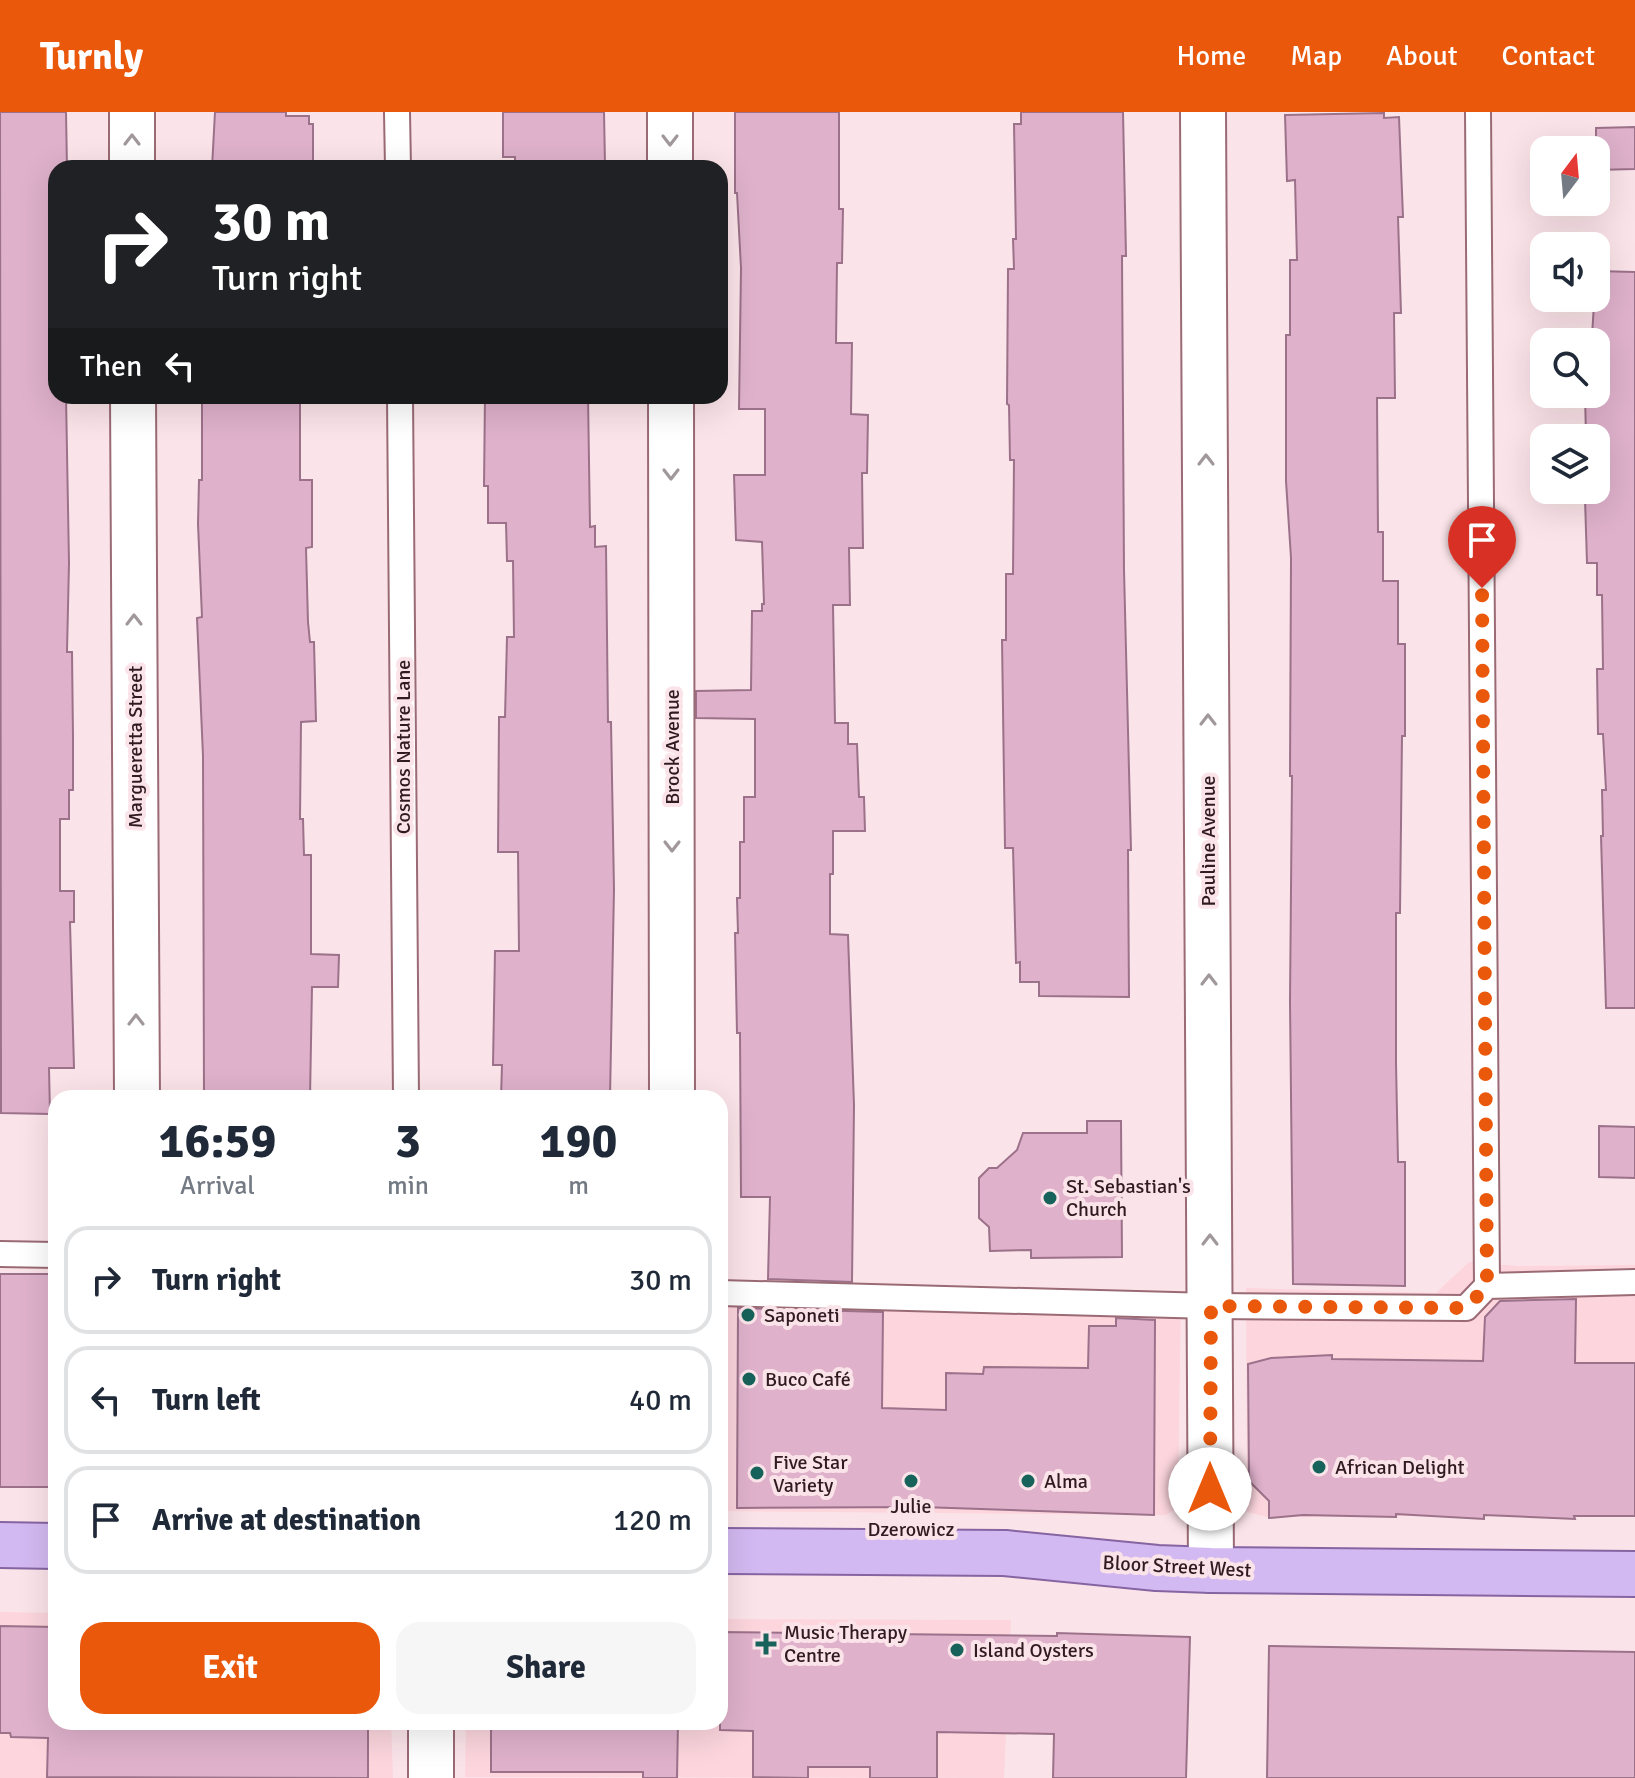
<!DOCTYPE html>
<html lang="en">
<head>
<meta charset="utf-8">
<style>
  :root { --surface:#fff; --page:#f6f6f7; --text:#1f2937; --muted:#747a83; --line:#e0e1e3; --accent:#ea580c }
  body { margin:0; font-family:Signika,sans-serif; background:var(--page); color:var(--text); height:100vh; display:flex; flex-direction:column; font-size:30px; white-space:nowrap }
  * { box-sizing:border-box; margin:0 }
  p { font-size:26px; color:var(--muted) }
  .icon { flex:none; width:44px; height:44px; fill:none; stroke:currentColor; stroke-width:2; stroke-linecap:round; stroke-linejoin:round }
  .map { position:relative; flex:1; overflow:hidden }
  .side { position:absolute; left:48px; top:978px; width:680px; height:640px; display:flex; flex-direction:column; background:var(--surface); border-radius:24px; box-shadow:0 8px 32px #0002 }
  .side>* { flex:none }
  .guide { position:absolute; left:48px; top:48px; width:680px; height:244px; border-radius:24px; box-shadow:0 8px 32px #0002; background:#202124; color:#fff; overflow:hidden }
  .needle { width:52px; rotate:16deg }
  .controls { position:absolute; left:1530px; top:24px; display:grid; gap:16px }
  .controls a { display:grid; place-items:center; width:80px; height:80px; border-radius:16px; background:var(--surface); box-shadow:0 8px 32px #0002; font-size:40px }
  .pin { position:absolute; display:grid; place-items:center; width:68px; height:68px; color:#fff; margin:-82px -34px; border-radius:50% 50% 50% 0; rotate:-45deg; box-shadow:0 0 8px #0007 }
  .pin .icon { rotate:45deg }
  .me { position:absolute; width:88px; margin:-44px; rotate:0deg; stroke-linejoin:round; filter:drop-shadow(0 0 6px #0008) }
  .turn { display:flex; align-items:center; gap:28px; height:168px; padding:0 32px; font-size:36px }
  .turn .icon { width:104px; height:104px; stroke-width:2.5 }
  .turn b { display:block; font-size:56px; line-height:68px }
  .then { display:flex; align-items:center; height:76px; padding:0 32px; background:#0003; gap:16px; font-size:30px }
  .eta { display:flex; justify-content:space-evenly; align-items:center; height:136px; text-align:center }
  .eta b { font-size:48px; font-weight:700; line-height:56px }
  .cta { display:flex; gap:16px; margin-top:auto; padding:16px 32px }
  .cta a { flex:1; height:92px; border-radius:24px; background:var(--accent); color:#fff; font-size:32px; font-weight:700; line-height:92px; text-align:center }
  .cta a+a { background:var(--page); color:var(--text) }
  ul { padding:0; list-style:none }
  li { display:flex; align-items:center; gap:24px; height:108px; margin:0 16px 12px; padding:0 16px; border:4px solid var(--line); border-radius:24px }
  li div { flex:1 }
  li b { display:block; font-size:30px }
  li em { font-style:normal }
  header { display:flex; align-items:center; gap:48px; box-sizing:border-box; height:112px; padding:0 40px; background:var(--accent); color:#fff }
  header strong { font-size:38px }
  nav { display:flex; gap:44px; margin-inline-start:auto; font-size:28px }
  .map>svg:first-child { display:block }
  .built { fill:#fcd5dd }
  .building { fill:#dfb1cb; stroke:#9c718a; stroke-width:2 }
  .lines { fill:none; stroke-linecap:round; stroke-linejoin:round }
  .service-casing { stroke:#9a6a75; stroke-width:28 }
  .minor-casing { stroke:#9a6a75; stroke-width:48 }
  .primary-casing { stroke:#8664a2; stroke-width:48 }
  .service { stroke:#fff; stroke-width:24 }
  .minor { stroke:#fff; stroke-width:44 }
  .primary { stroke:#d3b9f1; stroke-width:44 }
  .oneway { stroke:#a1989b }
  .route { stroke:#ea580c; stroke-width:14; stroke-dasharray:0 25.2 }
  .poi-dot { fill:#17625a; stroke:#fbe4e9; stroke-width:3 }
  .labels { text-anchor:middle; stroke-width:8; stroke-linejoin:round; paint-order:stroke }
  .street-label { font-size:20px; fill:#2f1b20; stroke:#fbe4e9 }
  .poi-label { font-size:20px; fill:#2f1b20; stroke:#fbe4e9; text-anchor:start }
</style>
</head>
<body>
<header>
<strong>Turnly</strong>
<nav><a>Home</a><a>Map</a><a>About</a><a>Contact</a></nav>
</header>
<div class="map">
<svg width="1635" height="1666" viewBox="0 0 1635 1666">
  <rect width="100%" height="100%" fill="#fbe4e9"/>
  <path class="built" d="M1469 1150 1518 1154 1635 1153V1402L1267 1405 1247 1400 1246 1176 1436 1181Z
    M720 1173 1181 1179 1178 1385 1174 1398 1166 1403 720 1399Z
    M0 1500 56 1501V1610H391L393 1666H0Z
    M720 1507 1011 1508 1004 1666 465 1665 466 1610H720Z"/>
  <path class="building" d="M0 0H66L67 56H56V284H66L69 451 67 540H72L73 624V678H69V707H60V779H74V810H70L74 956H49L50 1002 1 1001Z
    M215 0H286V4H309V12H313V56H212Z
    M503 0H604L605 53H602V56H525V49H515V45H503Z
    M735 0H839V97H843L842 151H837L836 231H852L851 302 868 303 867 361H862L863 436H849L850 493H833L835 611H848V632H857L859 685H864L865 719H833V762H830V822L848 823 854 993 852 1170 768 1167 770 1085H741L740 921H737L735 821H738L737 786H740V730H744V685H755V607L696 606V579L751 578 752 499H762V492H764L762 430 736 428 734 363H765V297H739L741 156 737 81H735Z
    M1021 0H1123L1126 144H1122L1124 458 1131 738H1128L1129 885 1039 884V870H1020V850L1016 851 1013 736H1005L1002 528H1006V462H1013L1014 348H1010L1009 293 1007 292 1008 157H1014L1013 127H1016L1014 12H1021Z
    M1384 1V6L1399 5 1403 105H1398L1401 201H1394L1395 286H1377L1378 420H1383V469H1398V532H1405V624H1402L1400 801H1396V951L1398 1050H1405V1174L1293 1172 1290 889 1292 664H1290L1291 446 1286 369V223H1290V148H1297L1295 68 1287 69 1285 3Z
    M1635 15V57L1596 58V16Z
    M1596 159 1635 160V896H1606L1601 724H1603L1602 678H1606L1603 622H1598L1597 557H1603L1602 483H1597V451H1587L1585 387H1587V378H1596V326H1586L1585 282H1596V230H1592V224Z
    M202 284H300V368H312V435L306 436 308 510 310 530H314L316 609 301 610 300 707H303L304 743H311V842L339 843 338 875H312L310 986H204L203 644 197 506 202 505 198 412 199 368H202Z
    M485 284H588L590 415 595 414V435L606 434 608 610H611L614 777 610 986H501L502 953H493L495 839H519L518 740H498L499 605H505L507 525H514L513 449H507L506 411H488V374H484Z
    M1087 1009H1121L1122 1145 1031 1146V1138L990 1139 989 1115 979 1106V1066L989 1056H997L1017 1038 1023 1021H1087Z
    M1599 1014 1635 1015V1066L1599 1065Z
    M0 1162H56V1375H0Z
    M1576 1187 1575 1251H1635V1404H1574L1575 1407 1484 1403V1407L1396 1402V1405L1303 1403 1269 1406V1389L1249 1369 1248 1252 1271 1246 1332 1243V1247L1483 1249 1485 1205 1500 1189Z
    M738 1196 883 1200 882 1296 946 1298V1261L983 1262 984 1255 1088 1256 1089 1214H1116V1206L1155 1208 1154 1403 921 1395 737 1396Z
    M0 1514 56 1515V1610H368V1666L47 1665 48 1626 11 1625 10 1621H0Z
    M720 1520 1057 1524V1521L1190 1525 1186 1666H1053L1054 1622 937 1620V1666H870V1655H808V1666L753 1665V1619L720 1618Z
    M1269 1534 1635 1540V1666H1267Z
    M491 1610H678L677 1666H643V1660H491Z"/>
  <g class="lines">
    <g class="service-casing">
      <path id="service" d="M397 0 398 56
        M400 284 406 986
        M0 1142 56 1143
        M1487 1174 1635 1170
        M720 1181 1211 1194 1466 1196 1487 1174 1478 0"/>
    </g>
    <g class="minor-casing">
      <path id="minor" d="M132 0V56
        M670 0V56
        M1203 0 1211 1458
        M133 284 137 986
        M671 284 672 986
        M431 1610V1666"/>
    </g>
    <g class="primary-casing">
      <path id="primary" d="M0 1433 56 1434
        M720 1439 1005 1441 1157 1456 1211 1458 1635 1462"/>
    </g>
    <use href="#service" class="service"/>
    <use href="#minor" class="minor"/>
    <use href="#primary" class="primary"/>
  </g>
  <defs><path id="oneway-chevron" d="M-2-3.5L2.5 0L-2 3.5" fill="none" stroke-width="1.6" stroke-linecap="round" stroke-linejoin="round" transform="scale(2)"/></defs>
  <g class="oneway">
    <use href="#oneway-chevron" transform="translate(132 28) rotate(-90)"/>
    <use href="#oneway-chevron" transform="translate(670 28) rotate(90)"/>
    <use href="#oneway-chevron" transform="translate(1206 348) rotate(-90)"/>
    <use href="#oneway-chevron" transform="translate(671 362) rotate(90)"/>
    <use href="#oneway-chevron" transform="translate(134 508) rotate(-90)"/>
    <use href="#oneway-chevron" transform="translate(1208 608) rotate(-90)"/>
    <use href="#oneway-chevron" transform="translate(672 734) rotate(90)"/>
    <use href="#oneway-chevron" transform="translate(1209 868) rotate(-90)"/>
    <use href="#oneway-chevron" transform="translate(136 908) rotate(-90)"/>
    <use href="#oneway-chevron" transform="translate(1210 1128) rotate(-90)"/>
  </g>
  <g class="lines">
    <path class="route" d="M1210 1377 1211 1194 1466 1196 1487 1174 1482 476"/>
  </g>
  <g class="poi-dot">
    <circle cx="1050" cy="1086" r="8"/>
    <circle cx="748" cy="1203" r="8"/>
    <circle cx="749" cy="1267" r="8"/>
    <circle cx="1319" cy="1355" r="8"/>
    <circle cx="757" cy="1361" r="8"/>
    <circle cx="911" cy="1369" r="8"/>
    <circle cx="1028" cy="1369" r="8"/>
    <path d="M762 1520h8v8h8v8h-8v8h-8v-8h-8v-8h8z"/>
    <circle cx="957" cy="1538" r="8"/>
  </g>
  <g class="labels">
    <g class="street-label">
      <text transform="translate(135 635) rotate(-90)" y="7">Margueretta Street</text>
      <text transform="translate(403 635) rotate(-90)" y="7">Cosmos Nature Lane</text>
      <text transform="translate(672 635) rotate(-90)" y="7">Brock Avenue</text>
      <text transform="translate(1208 729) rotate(-90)" y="7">Pauline Avenue</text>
      <text transform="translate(1177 1454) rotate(3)" y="7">Bloor Street West</text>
    </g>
    <g class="poi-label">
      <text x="1066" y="1081">St. Sebastian's<tspan x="1066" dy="23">Church</tspan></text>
      <text x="764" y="1210">Saponeti</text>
      <text x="765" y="1274">Buco Café</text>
      <text x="773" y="1357">Five Star<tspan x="773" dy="23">Variety</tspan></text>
      <text x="1335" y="1362">African Delight</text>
      <text x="1044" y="1376">Alma</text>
      <text x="911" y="1401" text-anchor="middle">Julie<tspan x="911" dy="23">Dzerowicz</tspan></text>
      <text x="784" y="1527">Music Therapy<tspan x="784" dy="23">Centre</tspan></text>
      <text x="973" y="1545">Island Oysters</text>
    </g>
  </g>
</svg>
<div class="controls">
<a><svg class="needle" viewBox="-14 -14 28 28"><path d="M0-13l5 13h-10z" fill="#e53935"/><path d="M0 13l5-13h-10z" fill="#747a83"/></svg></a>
<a><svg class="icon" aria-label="sound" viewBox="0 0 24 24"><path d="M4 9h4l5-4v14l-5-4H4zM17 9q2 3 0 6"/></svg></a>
<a><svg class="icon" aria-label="search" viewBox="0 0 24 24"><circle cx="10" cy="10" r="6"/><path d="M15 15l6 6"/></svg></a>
<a><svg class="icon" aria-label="layers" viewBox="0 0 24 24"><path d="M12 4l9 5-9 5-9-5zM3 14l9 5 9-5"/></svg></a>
</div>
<div class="pin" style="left:1482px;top:476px;background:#d93025"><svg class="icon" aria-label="arrive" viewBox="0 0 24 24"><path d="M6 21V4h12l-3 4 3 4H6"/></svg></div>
<svg class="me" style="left:1210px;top:1377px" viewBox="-20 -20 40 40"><circle r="19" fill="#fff"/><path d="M0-13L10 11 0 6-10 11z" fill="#ea580c"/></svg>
<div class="guide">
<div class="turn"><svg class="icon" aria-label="right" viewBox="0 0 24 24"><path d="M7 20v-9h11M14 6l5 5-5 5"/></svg><div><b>30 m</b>Turn right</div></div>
<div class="then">Then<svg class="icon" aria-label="left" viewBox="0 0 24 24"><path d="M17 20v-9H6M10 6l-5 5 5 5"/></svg></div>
</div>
<section class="side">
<div class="eta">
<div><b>16:59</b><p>Arrival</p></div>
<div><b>3</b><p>min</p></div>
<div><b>190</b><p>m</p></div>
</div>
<ul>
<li><svg class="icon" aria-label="right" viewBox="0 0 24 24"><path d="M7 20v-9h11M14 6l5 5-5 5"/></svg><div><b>Turn right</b></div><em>30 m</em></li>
<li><svg class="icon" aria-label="left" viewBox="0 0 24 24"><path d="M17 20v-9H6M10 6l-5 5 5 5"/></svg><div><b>Turn left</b></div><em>40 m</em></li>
<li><svg class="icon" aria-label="arrive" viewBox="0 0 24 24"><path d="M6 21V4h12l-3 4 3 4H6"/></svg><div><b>Arrive at destination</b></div><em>120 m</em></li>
</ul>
<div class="cta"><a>Exit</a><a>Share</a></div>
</section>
</div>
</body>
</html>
